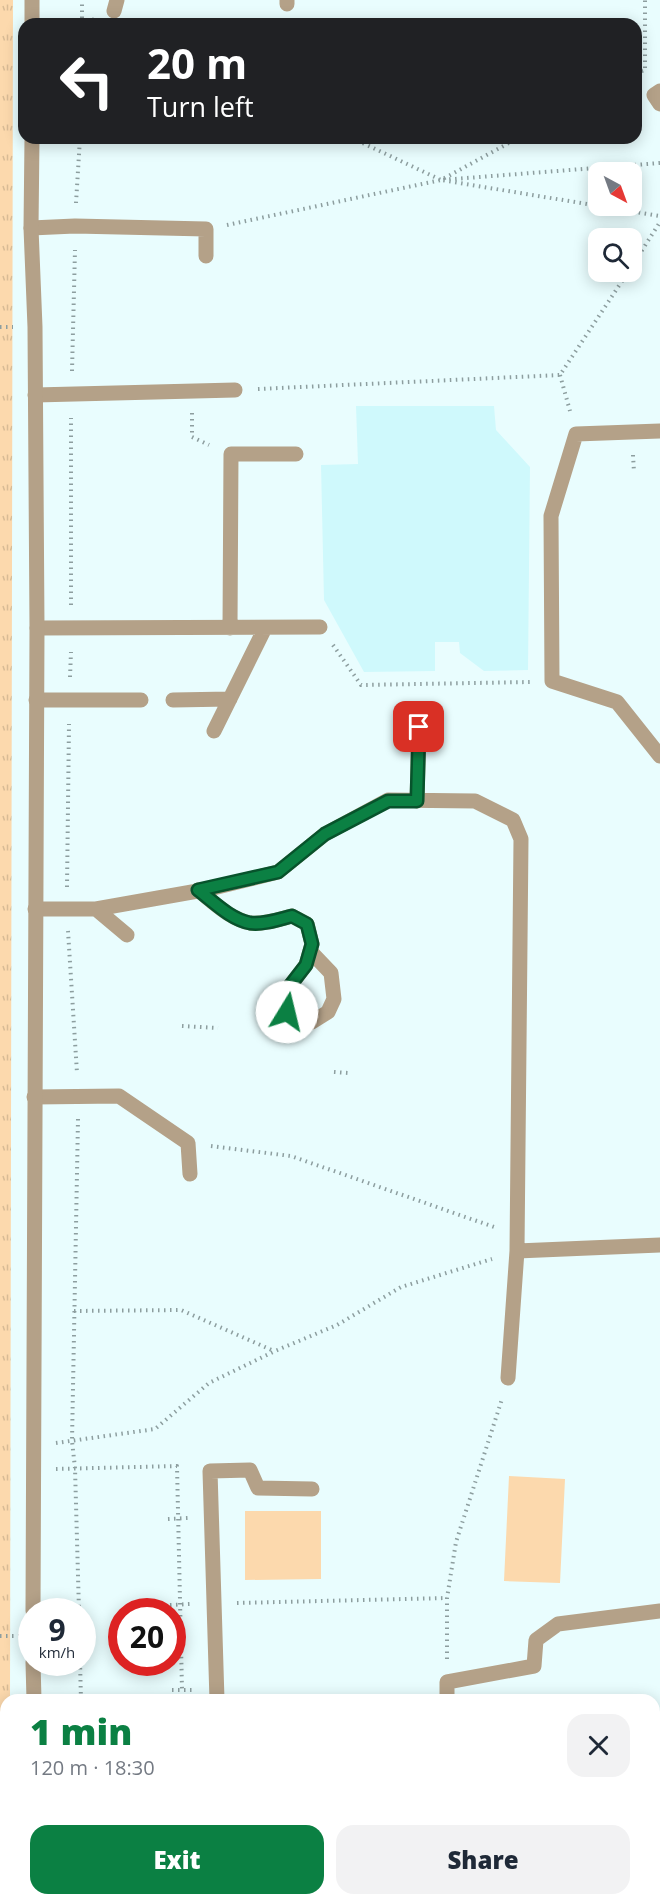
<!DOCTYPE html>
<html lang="en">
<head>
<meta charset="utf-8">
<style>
  :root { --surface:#fff; --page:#f2f2f3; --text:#1f2937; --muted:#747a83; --accent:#0b8043 }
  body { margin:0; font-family:"Open Sans",sans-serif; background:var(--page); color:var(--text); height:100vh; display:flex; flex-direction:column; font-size:22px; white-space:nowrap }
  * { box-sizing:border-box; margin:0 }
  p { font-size:20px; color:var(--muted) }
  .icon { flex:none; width:33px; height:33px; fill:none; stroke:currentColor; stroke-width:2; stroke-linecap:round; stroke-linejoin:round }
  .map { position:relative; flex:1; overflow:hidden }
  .sheet { position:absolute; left:0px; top:1694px; width:660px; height:212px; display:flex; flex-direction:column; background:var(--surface); border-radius:18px 18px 0 0; box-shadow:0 3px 15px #0003 }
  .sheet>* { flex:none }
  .top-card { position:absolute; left:18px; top:18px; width:624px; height:126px; border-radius:18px; box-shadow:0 3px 15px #0003; background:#202124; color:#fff; overflow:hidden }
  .needle { width:39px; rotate:139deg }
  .fabs { position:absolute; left:588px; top:162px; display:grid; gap:12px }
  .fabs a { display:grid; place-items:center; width:54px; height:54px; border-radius:12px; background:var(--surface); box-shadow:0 3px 15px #0003; font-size:30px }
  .speed { position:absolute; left:18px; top:1598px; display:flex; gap:12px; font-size:30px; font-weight:700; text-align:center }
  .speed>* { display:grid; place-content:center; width:78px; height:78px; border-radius:50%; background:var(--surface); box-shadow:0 3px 15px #0003; line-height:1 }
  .speed small { font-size:15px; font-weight:400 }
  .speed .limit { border:9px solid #d22; background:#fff; color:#111 }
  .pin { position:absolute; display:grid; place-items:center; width:51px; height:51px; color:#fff; margin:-26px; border-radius:12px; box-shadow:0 3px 9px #0006 }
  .me { position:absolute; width:66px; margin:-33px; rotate:9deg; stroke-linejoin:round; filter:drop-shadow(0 0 4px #0008) }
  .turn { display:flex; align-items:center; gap:21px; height:126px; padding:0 30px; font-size:27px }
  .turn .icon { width:78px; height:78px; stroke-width:2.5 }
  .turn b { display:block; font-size:42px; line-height:51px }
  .round { display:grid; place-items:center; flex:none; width:63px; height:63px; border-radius:18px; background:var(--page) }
  .headline { display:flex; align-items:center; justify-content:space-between; height:102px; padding:0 30px }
  h1 { font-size:36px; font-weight:800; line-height:45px; color:var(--accent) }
  .action { display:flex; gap:12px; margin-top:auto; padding:12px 30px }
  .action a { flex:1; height:69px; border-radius:18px; background:var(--accent); color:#fff; font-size:24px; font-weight:800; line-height:69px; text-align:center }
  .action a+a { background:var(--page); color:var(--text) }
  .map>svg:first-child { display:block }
  .built { fill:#cff9fc }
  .grass { fill:url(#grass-tufts) }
  .park { fill:#fcd9ad }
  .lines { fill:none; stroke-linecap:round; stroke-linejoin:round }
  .path { stroke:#8d9e9f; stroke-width:4; stroke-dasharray:1.5 4.5; stroke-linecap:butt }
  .lane { stroke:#b4a188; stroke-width:15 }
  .street { stroke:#b4a188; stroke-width:15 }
  .route-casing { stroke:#07532c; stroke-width:15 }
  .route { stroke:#0b8043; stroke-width:10 }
</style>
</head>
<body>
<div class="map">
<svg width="660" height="1904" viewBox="0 0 660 1904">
  <defs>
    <pattern id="grass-tufts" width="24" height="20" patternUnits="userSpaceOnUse" patternTransform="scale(1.5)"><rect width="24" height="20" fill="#fcd9ad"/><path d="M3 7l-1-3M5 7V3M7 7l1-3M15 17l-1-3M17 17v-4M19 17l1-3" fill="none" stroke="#d8bb95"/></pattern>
  </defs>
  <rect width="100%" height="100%" fill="#e9fdfe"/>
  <path class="built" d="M356 406H494L496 430 530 467 528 670 484 671 460 653 459 642H435V671L364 672 324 600 321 465 358 464Z"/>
  <path class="grass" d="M0 0H13L10 1699 6 1700V1899H9V1904H0Z"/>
  <path class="park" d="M509 1476 565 1479 560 1583 504 1581Z
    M245 1511H321V1579L245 1580Z"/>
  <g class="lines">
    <path class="path" d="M82 24 94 19
      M82 24V0
      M645 68V0
      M636 73 645 70
      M352 138 441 180 518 138
      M660 163 441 180 660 216
      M76 203 80 138
      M227 225 441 180
      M632 266 660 222
      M0 327H13
      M72 371 75 250
      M560 375 570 411
      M258 389 560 375 628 272
      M192 413V437L209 445
      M633 455 634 472
      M71 605V418
      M333 645 361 685 530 682
      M70 677 71 652
      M67 887 69 724
      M68 931 77 1073
      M182 1026 218 1028
      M334 1072 348 1073
      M78 1119 72 1441 75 1468 79 1611
      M211 1146 291 1156 494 1227
      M74 1311 181 1310 274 1351
      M56 1443 155 1429 209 1383 275 1351 337 1325 401 1287 492 1259
      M56 1469 177 1466 182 1690
      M168 1519 188 1518
      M237 1603 447 1598
      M170 1605 190 1604
      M0 1636H29
      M447 1659V1598L456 1542 502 1399
      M80 1662 81 1700
      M172 1690H195
      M655 1712H660
      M656 1788H660
      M657 1865H660"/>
    <path class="lane" d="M287 0V4
      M114 11 117 0
      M660 91 654 95 660 104
      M31 228 75 226 206 229V256
      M35 395 235 390
      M660 431 576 434 551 516 552 681 617 702 660 756
      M37 628 320 627
      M230 628 231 454H296
      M36 700H141
      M173 700 230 699
      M214 731 265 628
      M417 801 419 727
      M198 890C213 902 230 919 250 923 263 925 280 919 292 916L307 924 312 944 306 965 289 987 287 1012 299 1024 312 1022 328 1012 334 999 331 973 310 951
      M35 909H96L209 889 278 872 325 834 388 800 475 801 513 820 521 839 517 1251 508 1378
      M96 909 127 935
      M34 1097 119 1096 188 1143 190 1174
      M517 1251 660 1245
      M217 1700 210 1471 250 1470 258 1488 312 1489
      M447 1700V1682L534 1666 536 1640 558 1624 660 1611
      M450 1899 451 1904
      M35 1900 96 1899"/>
    <path class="street" d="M32 0V24
      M32 138 31 228 35 327 37 628 33 1611
      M33 1662 34 1700
      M35 1904V1899"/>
  </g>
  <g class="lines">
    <g class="route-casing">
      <path id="route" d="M287 1012 289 987 306 965 312 944 307 924 292 916C280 919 263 925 250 923 230 919 214 902 198 890L278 872 325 834 388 801H417L419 727"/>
    </g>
    <use href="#route" class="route"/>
  </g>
</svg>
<div class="fabs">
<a><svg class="needle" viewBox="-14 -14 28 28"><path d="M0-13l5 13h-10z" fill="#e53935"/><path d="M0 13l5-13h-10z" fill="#747a83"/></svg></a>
<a><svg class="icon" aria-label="search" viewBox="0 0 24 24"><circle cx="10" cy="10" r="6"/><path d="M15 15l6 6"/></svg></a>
</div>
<div class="speed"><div>9<small>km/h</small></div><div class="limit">20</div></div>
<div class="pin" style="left:419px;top:727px;background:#d93025"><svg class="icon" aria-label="arrive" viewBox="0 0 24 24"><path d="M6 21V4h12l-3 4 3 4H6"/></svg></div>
<svg class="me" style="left:287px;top:1012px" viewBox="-20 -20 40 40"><circle r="19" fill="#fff"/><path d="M0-13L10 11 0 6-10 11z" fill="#0b8043"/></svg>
<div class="top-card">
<div class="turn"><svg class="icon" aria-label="left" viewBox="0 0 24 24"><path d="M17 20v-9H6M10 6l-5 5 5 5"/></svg><div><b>20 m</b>Turn left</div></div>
</div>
<section class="sheet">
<div class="headline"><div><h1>1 min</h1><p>120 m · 18:30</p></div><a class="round"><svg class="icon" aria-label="close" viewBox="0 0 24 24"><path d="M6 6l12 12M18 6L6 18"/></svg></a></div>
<div class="action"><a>Exit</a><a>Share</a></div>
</section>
</div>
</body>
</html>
